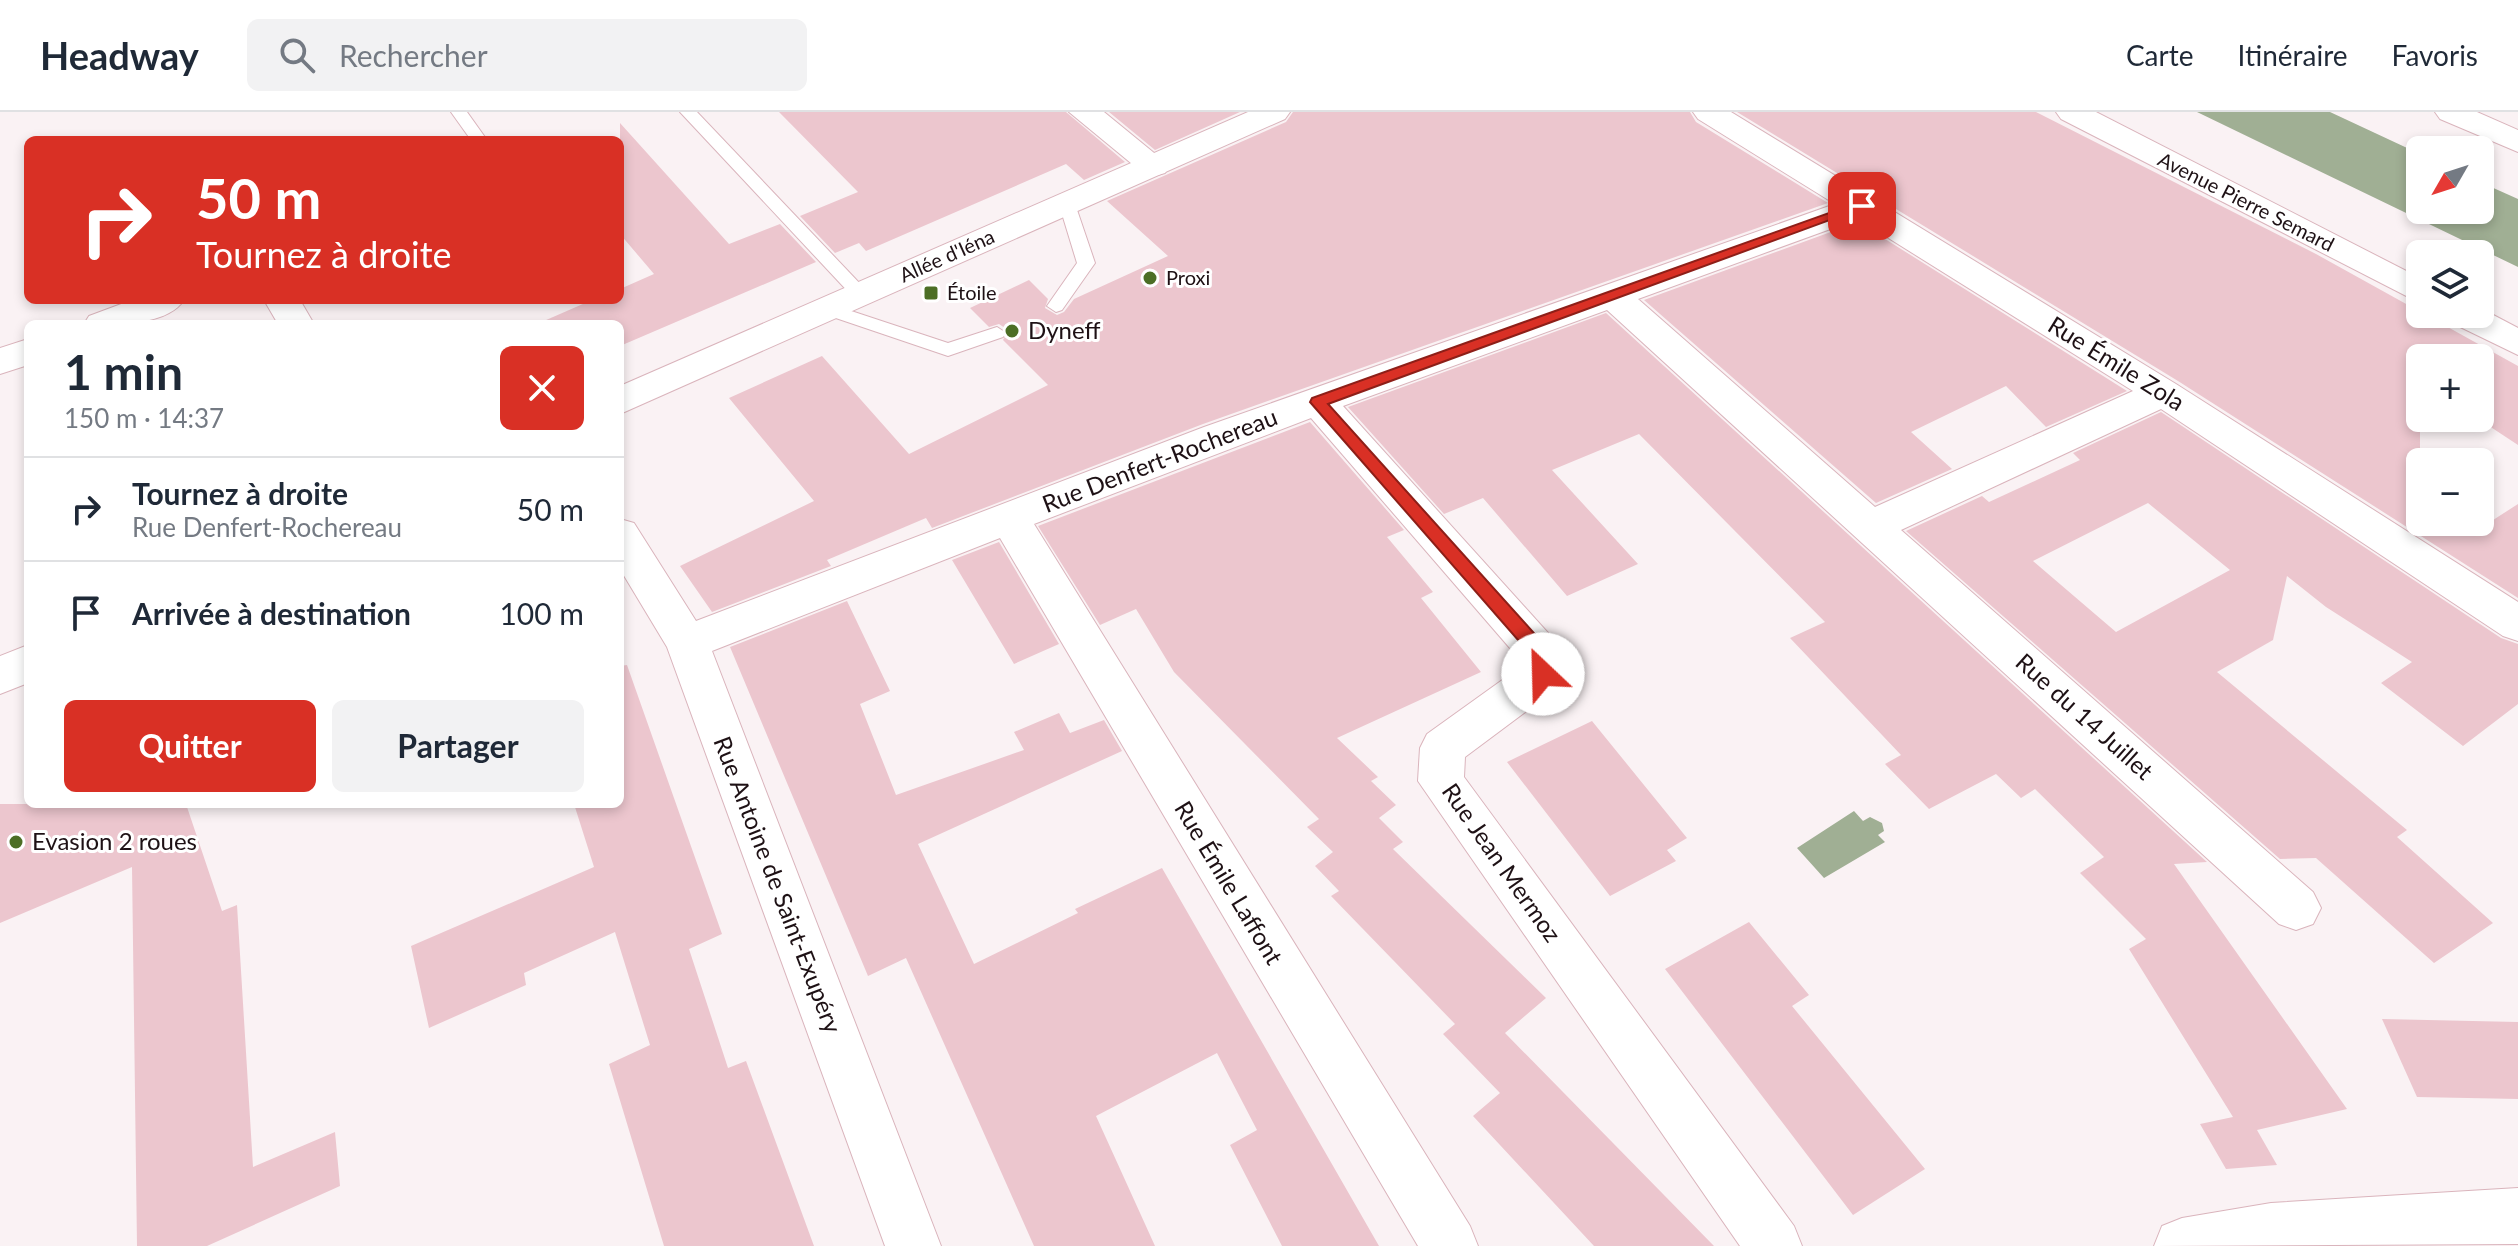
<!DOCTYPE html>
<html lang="fr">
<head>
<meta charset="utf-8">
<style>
  :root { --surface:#fff; --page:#f2f2f3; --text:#1f2937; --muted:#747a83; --line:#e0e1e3; --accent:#d93025 }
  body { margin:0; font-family:Lato,sans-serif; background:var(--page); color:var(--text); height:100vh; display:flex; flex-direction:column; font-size:30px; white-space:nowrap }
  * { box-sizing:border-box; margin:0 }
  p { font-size:26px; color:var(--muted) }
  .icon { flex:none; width:44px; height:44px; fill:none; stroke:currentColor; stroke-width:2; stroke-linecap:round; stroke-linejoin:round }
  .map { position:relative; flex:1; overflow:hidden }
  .sheet { position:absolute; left:24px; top:208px; width:600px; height:488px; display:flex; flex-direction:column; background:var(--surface); border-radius:12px; box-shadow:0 4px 12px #0003 }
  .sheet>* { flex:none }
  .guide { position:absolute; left:24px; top:24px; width:600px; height:168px; border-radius:12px; box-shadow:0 4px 12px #0003; background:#d93025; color:#fff; overflow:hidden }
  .needle { width:52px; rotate:231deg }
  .buttons { position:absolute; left:2406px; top:24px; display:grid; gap:16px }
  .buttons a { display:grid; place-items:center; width:88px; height:88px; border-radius:12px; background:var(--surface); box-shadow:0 4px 12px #0003; font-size:40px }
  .pin { position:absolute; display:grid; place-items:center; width:68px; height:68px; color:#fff; margin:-34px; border-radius:16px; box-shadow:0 4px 12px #0006 }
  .me { position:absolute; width:88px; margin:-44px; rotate:336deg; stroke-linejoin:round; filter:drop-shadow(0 0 6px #0008) }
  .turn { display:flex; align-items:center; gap:28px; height:168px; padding:0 40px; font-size:36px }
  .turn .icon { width:104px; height:104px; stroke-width:2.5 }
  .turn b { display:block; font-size:56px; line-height:68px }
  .round { display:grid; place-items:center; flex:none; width:84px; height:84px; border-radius:12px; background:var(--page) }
  .head { display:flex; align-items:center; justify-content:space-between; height:136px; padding:0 40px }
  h1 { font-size:48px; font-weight:700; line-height:60px }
  .button { display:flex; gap:16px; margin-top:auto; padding:16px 40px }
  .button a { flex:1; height:92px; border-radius:12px; background:var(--accent); color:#fff; font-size:32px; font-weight:700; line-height:92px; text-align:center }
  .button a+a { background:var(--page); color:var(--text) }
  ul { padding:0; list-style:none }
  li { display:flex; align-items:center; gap:24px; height:104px; padding:0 40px; border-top:2px solid var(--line) }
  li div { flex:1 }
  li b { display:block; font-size:30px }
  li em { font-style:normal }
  header { display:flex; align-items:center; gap:48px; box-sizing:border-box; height:112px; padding:0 40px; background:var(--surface); border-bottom:2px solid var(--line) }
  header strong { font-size:38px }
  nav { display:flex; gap:44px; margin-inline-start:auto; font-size:28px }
  .search { width:560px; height:72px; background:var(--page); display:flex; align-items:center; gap:20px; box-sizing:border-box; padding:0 28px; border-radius:12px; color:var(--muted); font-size:30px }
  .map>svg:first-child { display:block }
  .water { fill:#a0af94 }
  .building { fill:#ecc6ce; fill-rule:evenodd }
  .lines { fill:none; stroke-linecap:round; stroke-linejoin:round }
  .service-casing { stroke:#dab4bc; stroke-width:2 }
  .minor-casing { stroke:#dab4bc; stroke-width:2 }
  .secondary-casing { stroke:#dab4bc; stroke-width:2 }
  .service { fill:#fff; fill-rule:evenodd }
  .minor { fill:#fff; fill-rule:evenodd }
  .secondary { fill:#fff; fill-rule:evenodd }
  .route { fill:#d93025; stroke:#8d1f18; stroke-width:2 }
  .poi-dot { fill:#4c6e25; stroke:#fff; stroke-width:3 }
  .labels { text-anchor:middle; stroke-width:6; stroke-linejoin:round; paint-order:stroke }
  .far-street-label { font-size:20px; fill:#1e1115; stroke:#fff }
  .far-poi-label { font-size:20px; fill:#1e1115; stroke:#fff; text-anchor:start }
  .poi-label { font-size:24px; fill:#1e1115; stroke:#fff; text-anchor:start }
  .street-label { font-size:24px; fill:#1e1115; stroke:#fff }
</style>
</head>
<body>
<header>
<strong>Headway</strong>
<div class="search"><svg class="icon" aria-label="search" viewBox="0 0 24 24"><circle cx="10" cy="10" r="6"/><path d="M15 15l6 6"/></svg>Rechercher</div>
<nav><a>Carte</a><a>Itinéraire</a><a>Favoris</a></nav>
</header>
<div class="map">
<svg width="2518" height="1134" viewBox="0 0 2518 1134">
  <rect width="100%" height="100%" fill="#faf2f4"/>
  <path class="water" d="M2197 0H2330L2420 42V98H2480V70L2518 87V155Z
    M1854 699 1863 709 1870 705 1882 711 1884 719 1878 723 1885 730 1824 766 1797 736Z"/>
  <path class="building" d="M779 0H1066L1125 50 1084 68 1066 52 866 139 859 131 835 141 800 104 858 80Z
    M1109 0H1240L1155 38Z
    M1293 0H1690L1696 10 1828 91 1203 312 932 416 926 406 827 448 831 454 712 500 680 454 814 389 729 286 822 244 909 342 1048 273 1003 228 1008 218 999 212 989 215 970 196 1029 168 1048 187 1045 196 1057 203 1064 200 1074 187 1168 144 1107 89 1286 10Z
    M1737 0H2036L2316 142 2518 254V333L2477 306H2480V246H2420V410H2490L2518 392V486L2178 269Z
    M620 11 729 132 780 112 816 150 620 234V212H537L592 188H620V177L654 162 620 122Z
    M1858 110 2127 279 2046 315 2006 274 1911 320 1952 357 1876 391 1644 188Z
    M1606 201 2207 750 2174 752 2347 997 2257 1018 2277 1053 2226 1057 2200 1012 2233 1005 2129 837 2146 827 2080 761 2104 745 2035 677 2021 686 1996 662 1929 697 1885 652 1901 643 1790 526 1825 510 1639 322 1552 358 1638 452 1567 484 1483 386 1444 402 1348 295Z
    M2161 300 2501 526 2518 532V592L2463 634 2381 571 2412 550 2326 495 2287 464 2273 528 2217 560 2407 718 2397 725 2493 811 2434 851 2316 746 2280 747 1906 419 1982 384 1989 390 2080 348 2073 341ZM2148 391 2230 458 2116 520 2033 449Z
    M1310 310 1404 418 1387 425 1433 480 1421 486 1481 560 1337 626 1378 665 1371 669 1396 693 1379 706 1403 730 1393 737 1546 886 1505 921 1714 1134H1594L1473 1004 1500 981 1443 922 1455 912 1331 784 1339 779 1315 754 1333 740 1307 715 1319 707 1174 560 1136 497 1100 513 1038 414Z
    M999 430 1059 532 1014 552 952 448Z
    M847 489 890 579 860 592 896 683 1024 638 1014 620 1059 601 1070 621 1104 608 1122 639 918 732 974 852 1078 801 1075 797 1162 756 1379 1134H1282L1230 1033 1257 1018 1217 941 1096 1004 1155 1134H1034L906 846 868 864 730 535Z
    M627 553 722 822 689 837 728 956 746 949 814 1134H664L609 952 650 933 615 820 524 861 526 873 429 916 411 834 594 755 574 692H620V554Z
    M1592 609 1687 726 1667 738 1676 749 1610 784 1507 650Z
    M0 692H186L222 799 237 793 253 1055 335 1020 340 1074 207 1134H137L132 755 0 811Z
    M1749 810 1809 883 1792 894 1925 1057 1853 1103 1665 857Z
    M2382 907 2518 910V987L2417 985Z"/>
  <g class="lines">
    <g class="service-casing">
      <path id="service" d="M451 0H467L487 28H471Z
        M680 0H697L866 178V186H854Z
        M1067 87 1075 92 1095 151 1062 198 1056 200 1047 194 1077 151 1059 92Z
        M827 191 948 231 997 215 1006 221 1003 225 948 244 821 201V193Z"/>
    </g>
    <g class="minor-casing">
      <path id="minor" d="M1069 0H1104L1170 54 1165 61 1154 64 1143 61Z
        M1693 0H1731L2176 272 2518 490V529L2503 524 2161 297 1901 418 2313 780 2321 796 2313 812 2296 818 2279 812 1607 198 1343 294 1549 522 1565 562 1559 575 1465 645 1464 665 1794 1114 1802 1134H1740L1418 669 1420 636 1427 622 1519 556 1515 542 1311 306 1034 412 1470 1114 1478 1134H1418L1000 426 712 539 941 1134H885L667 535 620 457V407L634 411 696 509 1204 315 1835 92 1698 7ZM1858 107 2133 279 1875 395 1638 187Z
        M2056 0H2096L2420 166V191L2061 7Z
        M2435 0H2477L2518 18V40L2440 7Z
        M132 188H184C166 215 113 212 84 212L89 204Z
        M264 188H300L314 212H278Z
        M2480 196 2518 216V243L2450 210 2445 202H2480Z
        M28 227V253L0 262V236Z
        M2518 1076V1132L2154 1134 2162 1114 2182 1106 2271 1091Z"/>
    </g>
    <g class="secondary-casing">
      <path id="secondary" d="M1248 0H1290L1285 7 620 302V274Z
        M28 533V571L0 582V544Z"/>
    </g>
    <use href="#service" class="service"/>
    <use href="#minor" class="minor"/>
    <use href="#secondary" class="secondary"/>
  </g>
  <path class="route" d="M1857 91 1868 94 1328 292 1541 529 1552 562 1550 567H1537L1526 537 1310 290 1312 286Z"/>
  <g class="poi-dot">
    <circle cx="1150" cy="166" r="8"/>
    <rect x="923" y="173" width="16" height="16" rx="4"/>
    <circle cx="1012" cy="219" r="8"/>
    <circle cx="16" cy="730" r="8"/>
  </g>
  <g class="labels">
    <g class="far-street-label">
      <text transform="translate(2246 90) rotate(27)" y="7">Avenue Pierre Semard</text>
      <text transform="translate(947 144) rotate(-24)" y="7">Allée d'Iéna</text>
    </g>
    <g class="far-poi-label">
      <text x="1166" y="173">Proxi</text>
      <text x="947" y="188">Étoile</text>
    </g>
    <g class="poi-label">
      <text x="1028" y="227">Dyneff</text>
      <text x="32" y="738">Evasion 2 roues</text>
    </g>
    <g class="street-label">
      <text transform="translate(2116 252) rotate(32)" y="8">Rue Émile Zola</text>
      <text transform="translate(1160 349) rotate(-21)" y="8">Rue Denfert-Rochereau</text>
      <text transform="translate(2084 605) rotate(42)" y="8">Rue du 14 Juillet</text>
      <text transform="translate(1501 751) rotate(55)" y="8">Rue Jean Mermoz</text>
      <text transform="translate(1228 771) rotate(59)" y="8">Rue Émile Laffont</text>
      <text transform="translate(777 773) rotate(69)" y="8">Rue Antoine de Saint-Exupéry</text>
    </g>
  </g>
</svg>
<div class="buttons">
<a><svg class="needle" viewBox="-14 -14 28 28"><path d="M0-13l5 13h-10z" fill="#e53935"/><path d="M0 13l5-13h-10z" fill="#747a83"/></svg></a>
<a><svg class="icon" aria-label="layers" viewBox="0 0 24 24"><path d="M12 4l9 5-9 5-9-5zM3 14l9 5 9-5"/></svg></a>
<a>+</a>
<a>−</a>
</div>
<div class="pin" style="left:1862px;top:94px;background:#d93025"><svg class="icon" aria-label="arrive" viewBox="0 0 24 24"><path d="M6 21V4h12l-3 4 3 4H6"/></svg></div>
<svg class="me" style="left:1543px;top:562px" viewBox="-20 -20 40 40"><circle r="19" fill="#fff"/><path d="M0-13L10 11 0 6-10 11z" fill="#d93025"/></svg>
<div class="guide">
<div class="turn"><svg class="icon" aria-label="right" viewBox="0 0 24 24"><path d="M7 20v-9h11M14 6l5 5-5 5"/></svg><div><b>50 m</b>Tournez à droite</div></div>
</div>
<section class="sheet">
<div class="head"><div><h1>1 min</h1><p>150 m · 14:37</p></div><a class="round" style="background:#d93025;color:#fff"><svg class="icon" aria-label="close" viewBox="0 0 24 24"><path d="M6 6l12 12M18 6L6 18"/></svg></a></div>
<ul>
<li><svg class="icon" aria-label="right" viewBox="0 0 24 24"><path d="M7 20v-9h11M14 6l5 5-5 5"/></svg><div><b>Tournez à droite</b><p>Rue Denfert-Rochereau</p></div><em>50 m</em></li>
<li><svg class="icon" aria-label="arrive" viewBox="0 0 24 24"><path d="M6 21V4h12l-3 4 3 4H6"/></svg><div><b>Arrivée à destination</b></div><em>100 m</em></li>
</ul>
<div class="button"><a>Quitter</a><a>Partager</a></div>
</section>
</div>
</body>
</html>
